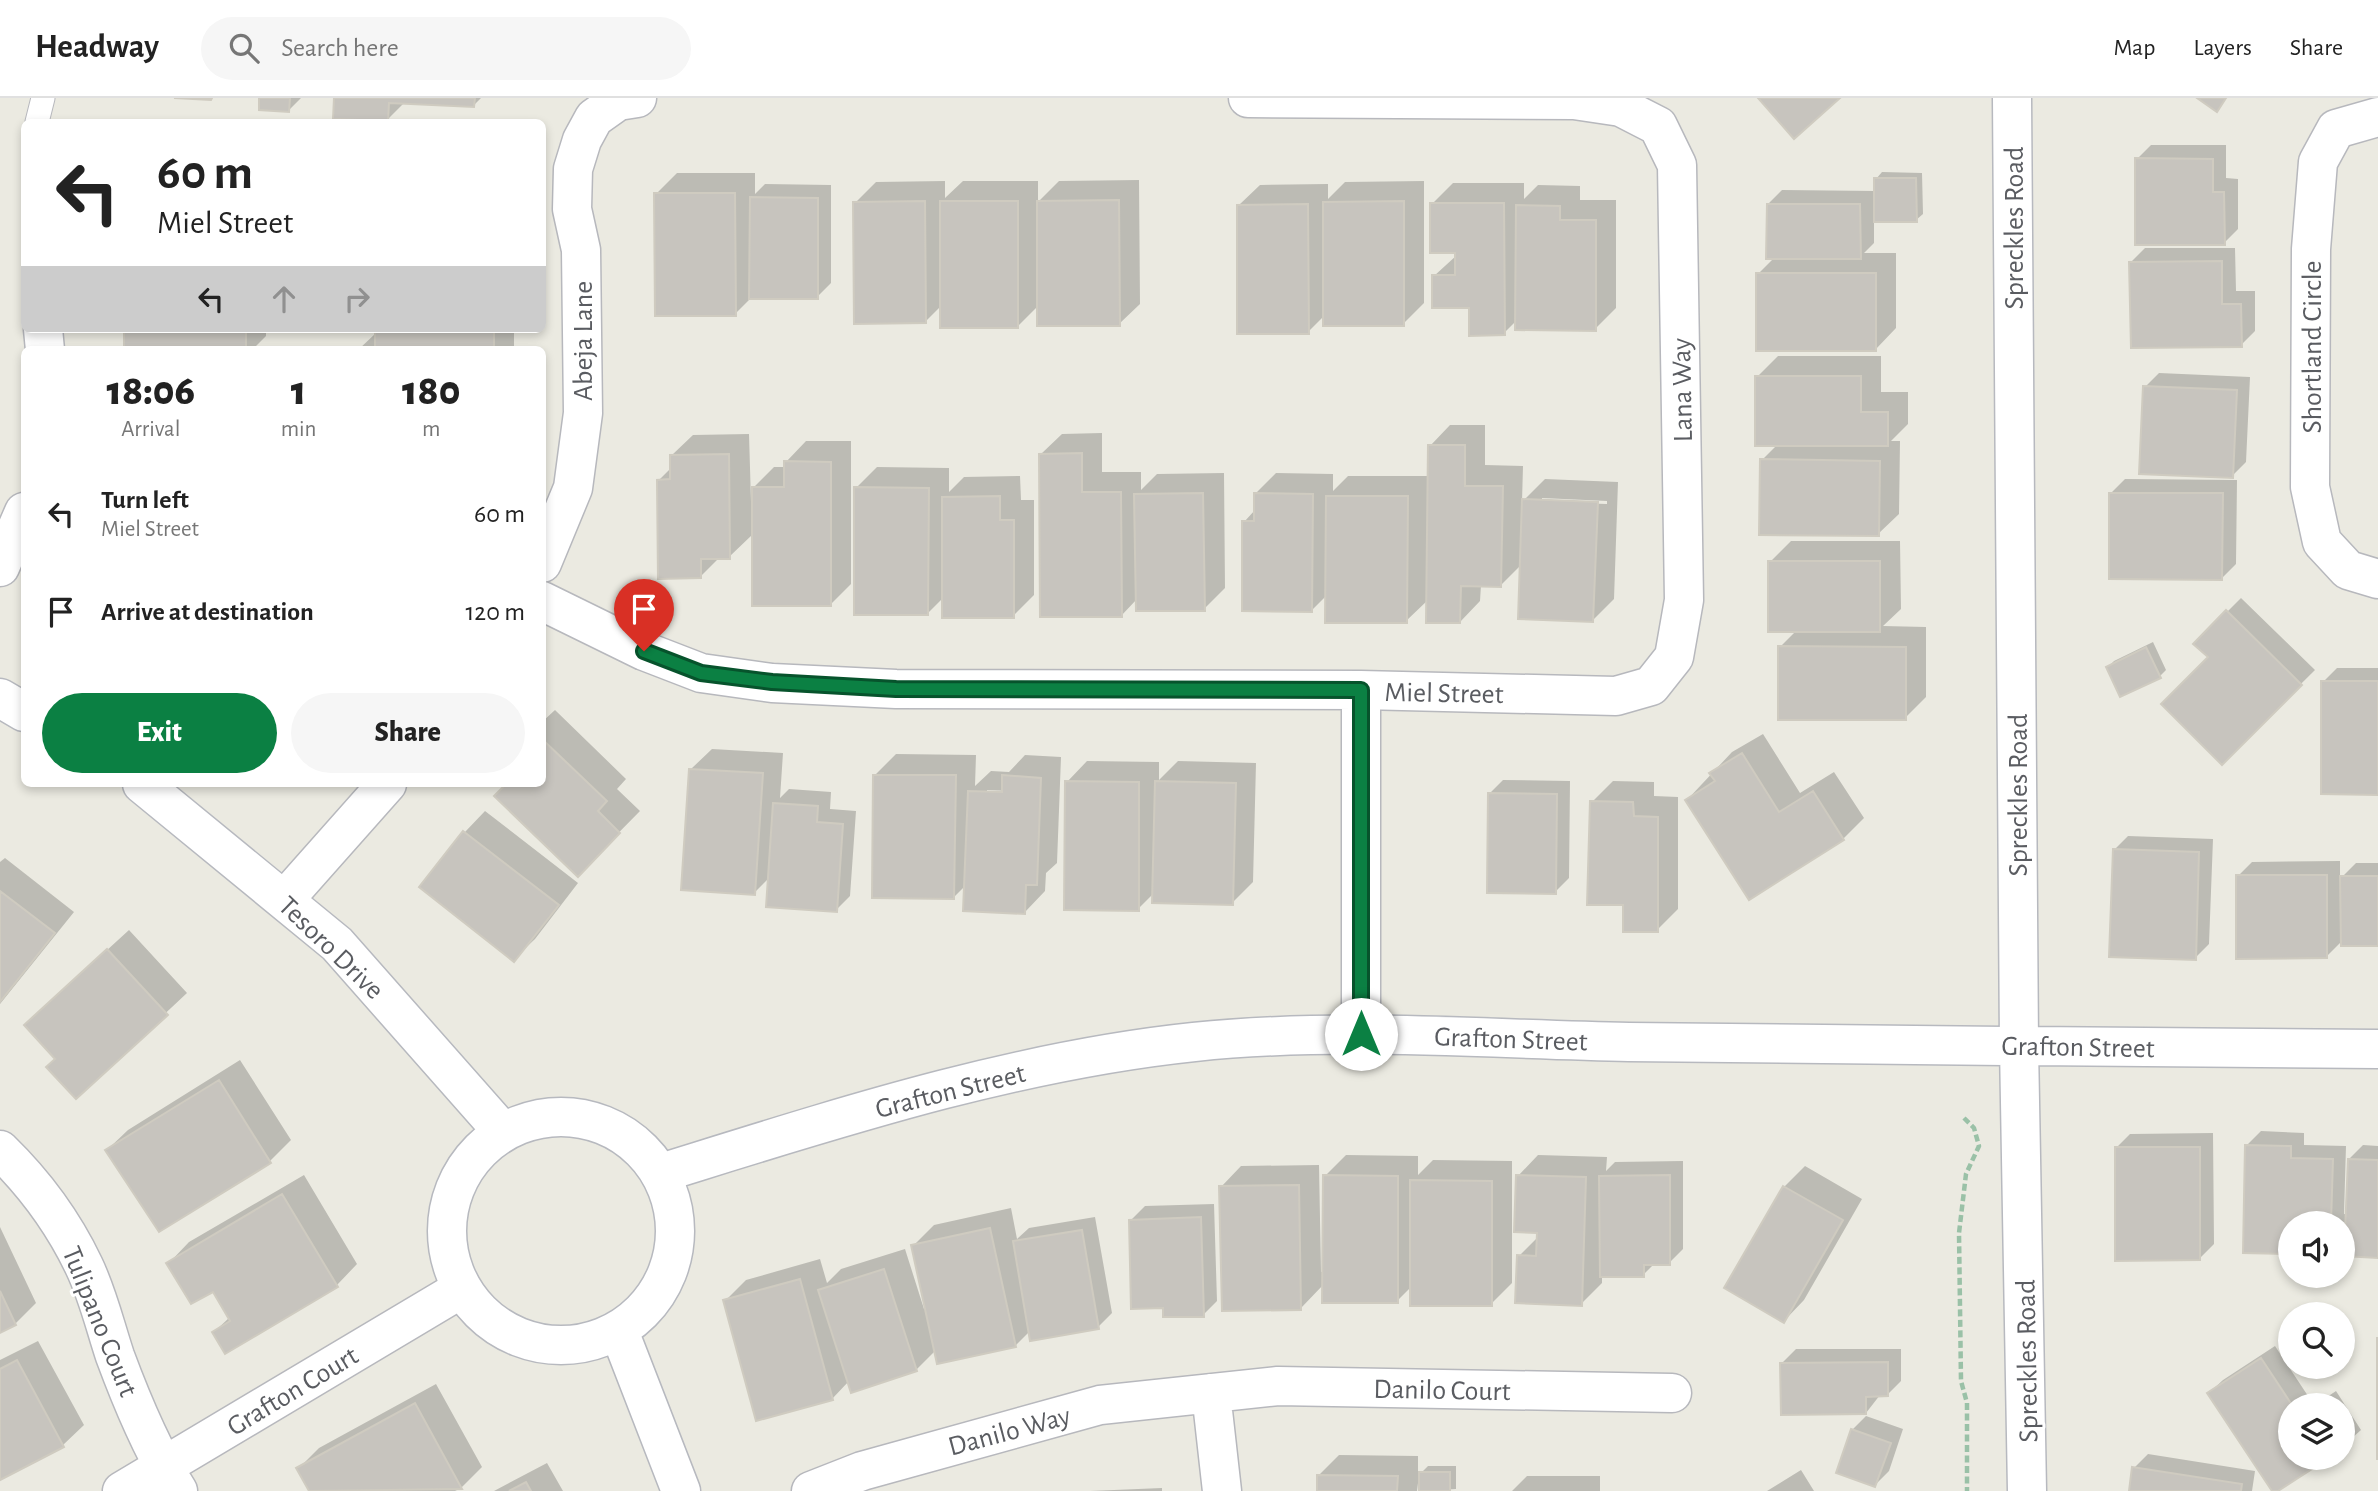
<!DOCTYPE html>
<html lang="en">
<head>
<meta charset="utf-8">
<style>
  :root { --surface:#fff; --page:#f6f6f6; --text:#222; --muted:#767676; --line:#e0e0e0; --accent:#0b8043 }
  body { margin:0; font-family:"Alegreya Sans",sans-serif; background:var(--page); color:var(--text); height:100vh; display:flex; flex-direction:column; font-size:26px; white-space:nowrap }
  * { box-sizing:border-box; margin:0 }
  p { font-size:23px; color:var(--muted) }
  .icon { flex:none; width:38px; height:38px; fill:none; stroke:currentColor; stroke-width:2; stroke-linecap:round; stroke-linejoin:round }
  .map { position:relative; flex:1; overflow:hidden }
  .panel { position:absolute; left:21px; top:248px; width:525px; height:441px; display:flex; flex-direction:column; background:var(--surface); border-radius:10px; box-shadow:0 4px 10px #0003 }
  .panel>* { flex:none }
  .hud { position:absolute; left:21px; top:21px; width:525px; height:214px; border-radius:10px; box-shadow:0 4px 10px #0003; background:#fff; color:var(--text); overflow:hidden }
  .buttons { position:absolute; left:2278px; top:1113px; display:grid; gap:14px }
  .buttons a { display:grid; place-items:center; width:77px; height:77px; border-radius:50%; background:var(--surface); box-shadow:0 4px 10px #0003; font-size:35px }
  .pin { position:absolute; display:grid; place-items:center; width:60px; height:60px; color:#fff; margin:-72px -30px; border-radius:50% 50% 50% 0; rotate:-45deg; box-shadow:0 0 7px #0007 }
  .pin .icon { rotate:45deg }
  .me { position:absolute; width:77px; margin:-38px; rotate:0deg; stroke-linejoin:round; filter:drop-shadow(0 0 5px #0008) }
  .turn { display:flex; align-items:center; gap:24px; height:147px; padding:0 21px; font-size:32px }
  .turn .icon { width:91px; height:91px; stroke-width:2.5 }
  .turn b { display:block; font-size:49px; line-height:60px }
  .lanes { display:flex; align-items:center; height:66px; padding:0 21px; background:#0003; justify-content:center; gap:35px; direction:ltr }
  .lanes .off { opacity:.35 }
  .eta { display:flex; justify-content:space-evenly; align-items:center; height:119px; text-align:center }
  .eta b { font-size:42px; font-weight:800; line-height:49px }
  .cta { display:flex; gap:14px; margin-top:auto; padding:14px 21px }
  .cta a { flex:1; height:80px; border-radius:42px; background:var(--accent); color:#fff; font-size:28px; font-weight:800; line-height:80px; text-align:center }
  .cta a+a { background:var(--page); color:var(--text) }
  ul { padding:0; list-style:none }
  li { display:flex; align-items:center; gap:21px; height:98px; padding:0 21px }
  li div { flex:1 }
  li b { display:block; font-size:26px }
  li em { font-style:normal }
  header { display:flex; align-items:center; gap:42px; box-sizing:border-box; height:98px; padding:0 35px; background:var(--surface); border-bottom:2px solid var(--line) }
  header strong { font-size:33px }
  nav { display:flex; gap:38px; margin-inline-start:auto; font-size:24px }
  .search { width:490px; height:63px; background:var(--page); display:flex; align-items:center; gap:18px; box-sizing:border-box; padding:0 24px; border-radius:38px; color:var(--muted); font-size:26px }
  .map>svg:first-child { display:block }
  .shadow { fill:#0003; fill-rule:evenodd }
  .building { fill:#c7c4be; stroke:#cfcbc0; stroke-width:2 }
  .lines { fill:none; stroke-linecap:round; stroke-linejoin:round }
  .lane-casing { stroke:#b7b8bd; stroke-width:25 }
  .street-casing { stroke:#b7b8bd; stroke-width:41 }
  .secondary-casing { stroke:#b7b9bf; stroke-width:41 }
  .path { stroke:#9ac1a7; stroke-width:4.5; stroke-dasharray:7 3.5; stroke-linecap:butt }
  .lane { stroke:#fff; stroke-width:23 }
  .street { stroke:#fff; stroke-width:38 }
  .secondary { stroke:#fff; stroke-width:38 }
  .route-casing { stroke:#07532c; stroke-width:18 }
  .route { stroke:#0b8043; stroke-width:12 }
  .labels { text-anchor:middle; stroke-width:6; stroke-linejoin:round; paint-order:stroke }
  .street-label { font-size:28px; fill:#5a5c61; stroke:#fff }
</style>
</head>
<body>
<header>
<strong>Headway</strong>
<div class="search"><svg class="icon" aria-label="search" viewBox="0 0 24 24"><circle cx="10" cy="10" r="6"/><path d="M15 15l6 6"/></svg>Search here</div>
<nav><a>Map</a><a>Layers</a><a>Share</a></nav>
</header>
<div class="map">
<svg width="2378" height="1393" viewBox="0 0 2378 1393">
  <rect width="100%" height="100%" fill="#ebeae1"/>
  <path class="shadow" d="M261 0H301L289 12Z
    M336 0H481L474 7 405 4 388 21Z
    M2151 47H2226V80L2238 81V131L2224 145 2137 61Z
    M1882 74 1922 75 1923 116 1916 122H1874V145L1864 155H1896V230L1876 251 1758 176 1775 159 1768 106 1782 92 1876 93V81Z
    M677 75H755V96L765 86 831 87V185L817 199H752L735 216 656 96Z
    M1139 82 1140 206 1119 226 1039 207 1017 229 942 207 925 224 855 105 876 84 945 83V100L963 83H1038V104L1059 83Z
    M1424 83V205L1403 226 1325 217 1308 234 1239 107 1260 87 1328 86V101L1345 84Z
    M1453 85H1524V101L1538 87 1580 88V102H1616V210L1595 231 1517 222 1504 235 1434 178 1457 157 1432 106Z
    M2145 150H2235L2236 193H2255V233L2241 247 2131 164Z
    M126 231H266V238L252 252H126Z
    M376 231H514V252H358L376 235Z
    M1778 258H1881V294H1908V326L1891 343H1900L1899 416 1878 436 1762 362 1778 346 1757 279Z
    M2159 275 2250 279 2246 364 2232 378 2145 289Z
    M1450 327H1485V367L1523 368 1522 404 1545 381 1618 384 1614 501 1593 522 1522 466 1501 487H1481L1480 503 1460 524 1428 502 1406 523 1327 497 1312 512 1244 424 1255 412V396L1276 375 1333 376V393L1348 378H1429L1430 348ZM1542 400 1607 403V406L1542 404Z
    M1102 335V374H1141V392L1157 376 1224 375 1225 490 1204 511 1137 501 1121 518 1041 356 1062 336Z
    M749 336 752 437 729 459H720L701 478 659 382 672 369V357L693 337Z
    M806 343H851V486L831 506 753 390 774 369H786V364Z
    M877 369 949 370V394L964 379 1020 378 1021 402H1034V497L1013 518 943 500 927 516 856 390Z
    M2125 381 2237 382 2236 466 2222 480 2111 395Z
    M1791 443H1900L1901 511 1883 528 1926 529V599L1905 620 1780 549 1797 532 1770 464Z
    M2241 500 2315 572 2222 664 2210 559 2196 545Z
    M2153 544 2166 572 2160 578 2108 569 2114 563Z
    M2337 570H2378V695L2323 584Z
    M555 612 626 681 617 691 640 713 578 776 508 686H542V624Z
    M1763 636 1800 695 1834 674 1864 720 1843 741 1687 702 1732 654Z
    M712 651 783 655 780 700 789 691 831 694 830 711 856 713 850 798 836 812 770 779 754 795 691 671Z
    M896 656 976 657 975 688 991 673 1009 674 1025 657 1061 659 1057 765 1046 775 1045 793 1025 814 966 787 954 799 875 677ZM987 692 1010 693V697L987 696Z
    M1087 663 1159 664V682L1178 663 1256 665 1253 784 1232 805 1154 795 1138 811 1067 684Z
    M1503 682 1570 683 1569 780 1555 794 1489 696Z
    M1613 683 1654 684V698L1678 699V811L1657 832 1625 805 1592 704Z
    M485 713 578 785 535 841 514 861 421 789 465 734Z
    M2128 738 2213 741 2209 846 2195 860 2114 752Z
    M5 760 74 814 0 906V764Z
    M2340 763V781L2356 765H2378V846L2343 842 2327 858 2238 778 2252 764Z
    M129 832 187 895 77 998 57 961 47 907Z
    M240 962 291 1042 270 1063 159 1131 107 1052 128 1032Z
    M2261 1033 2304 1035V1047L2346 1048 2344 1116H2347L2349 1061 2363 1047 2378 1048V1158L2346 1138 2343 1141V1125H2291L2247 1047Z
    M2213 1035 2214 1146 2200 1160 2116 1050 2130 1036Z
    M1346 1057 1418 1058V1077L1433 1062 1512 1063V1185L1491 1206 1411 1189 1397 1203 1324 1186 1301 1210 1221 1089 1241 1068 1319 1067 1321 1174H1324L1325 1078Z
    M1538 1057 1607 1059 1606 1073 1615 1064 1683 1063V1151L1669 1165H1655L1643 1177H1602V1185L1581 1206 1519 1158 1539 1138 1518 1078Z
    M1805 1068 1862 1101 1804 1202 1784 1223 1726 1190 1784 1089Z
    M304 1077 357 1166 337 1187 214 1234 230 1219 213 1191 169 1165 189 1144Z
    M1214 1106 1217 1203 1203 1217 1165 1208 1131 1122 1145 1108Z
    M1011 1110 1017 1141 1029 1130 1095 1119 1112 1215 1098 1229 1030 1233 1015 1248 936 1252 916 1272 849 1283 832 1301 725 1203 746 1182 820 1161 827 1185 841 1171 905 1151 924 1211H927L913 1148 934 1127Z
    M0 1129 36 1205 15 1226 0 1233Z
    M38 1243 84 1327 63 1347 0 1380V1262Z
    M2275 1248 2314 1307H2291V1360H2326L2274 1393 2209 1295 2223 1282Z
    M1796 1251H1901V1283L1887 1297H1880L1866 1315 1782 1265Z
    M436 1286 482 1369 461 1390 455 1393H311L298 1371 319 1350Z
    M2336 1293 2361 1332 2343 1348V1307H2315Z
    M1866 1318 1903 1331 1889 1373 1875 1387 1852 1332Z
    M2148 1356 2255 1373 2252 1393H2130L2134 1370Z
    M1339 1357 1418 1358V1378L1428 1368H1456V1391L1421 1393V1385H1418L1417 1393H1318V1378Z
    M547 1365 563 1393H494Z
    M1801 1372 1814 1393H1767Z
    M1527 1378H1600V1393H1512Z
    M1162 1390V1393H1090Z"/>
  <path class="building" d="M174 0H212L211 2Z
    M259 0H290L289 14 259 12Z
    M334 0H475L474 9 389 5 388 23 333 21Z
    M1758 0H1840L1794 41Z
    M2197 0H2226L2217 14Z
    M2135 60 2213 61V94H2224L2225 147H2135Z
    M1874 80H1916L1917 124H1874Z
    M654 95H735L736 218H655Z
    M750 99 818 100V201H749Z
    M1119 102 1120 228H1037V103Z
    M925 103 926 225 854 226 853 104Z
    M940 103H1018V230H940Z
    M1404 103V228H1323V104Z
    M1430 105H1504L1505 237 1469 238V210H1432V177H1455V155H1430Z
    M1308 106 1309 236H1237V107Z
    M1767 106H1860L1861 161H1766Z
    M1516 107 1560 108V122H1596V233L1515 232Z
    M2222 163V206H2241L2242 249 2131 250 2129 164Z
    M1756 175H1876V253H1756Z
    M124 231H246V252H124Z
    M375 231H494V252H375Z
    M1755 278H1861V314H1888V348H1755Z
    M2143 288 2237 292 2233 380 2139 376Z
    M1428 347H1465V388H1503L1501 489 1461 488 1460 525H1426Z
    M1082 355V394H1121L1122 519H1040L1039 356Z
    M729 356 730 461H701V480L658 481 657 382 670 381V357Z
    M1760 361 1880 363 1879 438 1759 437Z
    M784 363 831 364V508H752V389H784Z
    M854 389 929 390 928 517H854Z
    M1203 395 1205 513H1136L1134 396Z
    M1254 395 1313 396 1312 514 1242 513V423H1254Z
    M2109 395H2223L2222 482 2109 481Z
    M1000 398V422H1014V520H942V399Z
    M1326 398H1408L1407 525H1325Z
    M1522 401 1598 404 1593 524 1518 521Z
    M1768 463H1880V534H1768Z
    M2226 512 2302 587 2222 667 2161 606 2208 559 2193 546Z
    M1778 548 1906 549V622H1778Z
    M2146 549 2161 580 2120 599 2106 569Z
    M2321 583H2378V697L2321 696Z
    M542 641 607 703 598 713 620 735 578 779 494 698 506 686H542Z
    M1742 655 1779 714 1813 693 1844 742 1749 802 1685 702 1715 683 1709 675Z
    M689 671 763 675 755 797 681 792Z
    M873 677H956L954 801 872 800Z
    M1002 677 1041 680 1037 787H1026L1025 816 963 813 968 693 1002 694Z
    M1065 683 1139 684V813L1064 812Z
    M1155 683 1236 685 1233 807 1152 805Z
    M1488 695 1557 696 1556 796 1487 795Z
    M1590 703 1633 704 1634 718 1658 719V834H1623V807H1587Z
    M773 705 818 708 817 724 843 726 837 814 766 809Z
    M463 733 559 807 514 864 419 789Z
    M2113 751 2199 754 2196 862 2109 859Z
    M2236 777H2327V860L2236 861Z
    M2340 778H2378V848H2341Z
    M0 793 55 835 0 904Z
    M107 851 168 917 76 1001 46 969 55 961 24 927Z
    M219 982 271 1065 159 1134 105 1052Z
    M2245 1047 2291 1048V1060L2333 1061 2331 1125H2291V1156L2243 1155Z
    M2115 1049H2200V1162L2115 1163Z
    M2348 1061 2378 1062V1160L2344 1158Z
    M1323 1077 1398 1078V1205H1322Z
    M1516 1077 1586 1079 1582 1208 1515 1205 1517 1157 1536 1158 1537 1135 1514 1134Z
    M1670 1077V1167H1644V1179H1600L1599 1078Z
    M1410 1082 1492 1083V1208H1410Z
    M1299 1087 1301 1212 1222 1213 1219 1088Z
    M1783 1088 1843 1122 1784 1225 1724 1190Z
    M282 1096 338 1189 225 1256 212 1234 230 1223 213 1194 191 1206 166 1165Z
    M1201 1119 1204 1219H1163V1210L1131 1211 1129 1122Z
    M990 1130 1016 1249 937 1266 911 1147Z
    M1082 1132 1099 1231 1030 1243 1013 1143Z
    M884 1171 917 1273 851 1295 818 1192Z
    M800 1181 833 1302 756 1323 723 1202Z
    M0 1193 16 1227 0 1235Z
    M2377 1240H2378V1361H2377Z
    M2261 1260 2292 1307 2291 1360H2329L2278 1393H2272L2207 1295Z
    M17 1262 64 1349 0 1382V1271Z
    M1888 1264V1298L1866 1299V1316L1781 1317 1780 1265Z
    M415 1305 462 1391 309 1393 296 1370Z
    M1851 1331 1891 1345 1875 1389 1836 1375Z
    M2132 1369 2242 1386 2241 1393H2129Z
    M1419 1374H1450V1393H1419Z
    M1317 1377 1398 1378 1397 1393H1317Z
    M526 1384 531 1393H509Z"/>
  <g class="lines">
    <g class="lane-casing">
      <path id="lane" d="M37 24 43 0"/>
    </g>
    <g class="street-casing">
      <path id="street" d="M2378 19 2336 31 2318 64 2311 151 2310 389 2322 444 2348 472 2378 481
        M43 231 45 252
        M542 465 573 390 583 315 581 152 572 111 573 71 582 42 594 20 618 3 637 0
        M0 469 24 414
        M542 503 644 553 701 575 772 585 896 591 1361 592 1616 598 1651 588 1674 559 1684 502 1677 67 1658 28 1621 9 1574 2 1248 0
        M1361 592V936
        M285 801 387 686
        M0 1052C35 1086 63 1124 84 1168 98 1197 105 1228 115 1258 132 1304 152 1352 178 1393
        M1211 1295 1222 1393
        M122 1393 461 1191
        M811 1393 862 1373 1100 1307 1278 1288 1672 1295"/>
    </g>
    <g class="secondary-casing">
      <path id="secondary" d="M2012 0 2019 948 2027 1393
        M0 600 24 614
        M142 686 337 846 502 1033
        M447 1133a114 114 0 1 1 228 0a114 114 0 1 1-228 0Z
        M661 1075C835 1021 1012 963 1194 944 1338 929 1484 941 1629 944 1879 947 2128 949 2378 951
        M619 1233 681 1393"/>
    </g>
    <path class="path" d="M1964 1020 1974 1030 1979 1048 1966 1076 1959 1135 1961 1283 1967 1305V1393"/>
    <use href="#lane" class="lane"/>
    <use href="#street" class="street"/>
    <use href="#secondary" class="secondary"/>
  </g>
  <g class="lines">
    <g class="route-casing">
      <path id="route" d="M644 553 701 575 772 584 896 591 1361 592V936"/>
    </g>
    <use href="#route" class="route"/>
  </g>
  <g class="labels">
    <g class="street-label">
      <text transform="translate(2013 130) rotate(-90)" y="10">Spreckles Road</text>
      <text transform="translate(582 243) rotate(-90)" y="10">Abeja Lane</text>
      <text transform="translate(2311 249) rotate(-90)" y="10">Shortland Circle</text>
      <text transform="translate(1681 292) rotate(-91)" y="10">Lana Way</text>
      <text transform="translate(1444 594) rotate(1)" y="10">Miel Street</text>
      <text transform="translate(2017 697) rotate(-90)" y="10">Spreckles Road</text>
      <text transform="translate(332 849) rotate(44)" y="10">Tesoro Drive</text>
      <text transform="translate(1511 940) rotate(2)" y="10">Grafton Street</text>
      <text transform="translate(2078 948) rotate(1)" y="10">Grafton Street</text>
      <text transform="translate(950 992) rotate(-14)" y="10">Grafton Street</text>
      <text transform="translate(101 1223) rotate(68)" y="10">Tulipano Court</text>
      <text transform="translate(2026 1263) rotate(-91)" y="10">Spreckles Road</text>
      <text transform="translate(1442 1291) rotate(1)" y="10">Danilo Court</text>
      <text transform="translate(292 1292) rotate(-31)" y="10">Grafton Court</text>
      <text transform="translate(1009 1332) rotate(-15)" y="10">Danilo Way</text>
    </g>
  </g>
</svg>
<div class="buttons">
<a><svg class="icon" aria-label="sound" viewBox="0 0 24 24"><path d="M4 9h4l5-4v14l-5-4H4zM17 9q2 3 0 6"/></svg></a>
<a><svg class="icon" aria-label="search" viewBox="0 0 24 24"><circle cx="10" cy="10" r="6"/><path d="M15 15l6 6"/></svg></a>
<a><svg class="icon" aria-label="layers" viewBox="0 0 24 24"><path d="M12 4l9 5-9 5-9-5zM3 14l9 5 9-5"/></svg></a>
</div>
<div class="pin" style="left:644px;top:553px;background:#d93025"><svg class="icon" aria-label="arrive" viewBox="0 0 24 24"><path d="M6 21V4h12l-3 4 3 4H6"/></svg></div>
<svg class="me" style="left:1361px;top:936px" viewBox="-20 -20 40 40"><circle r="19" fill="#fff"/><path d="M0-13L10 11 0 6-10 11z" fill="#0b8043"/></svg>
<div class="hud">
<div class="turn"><svg class="icon" aria-label="left" viewBox="0 0 24 24"><path d="M17 20v-9H6M10 6l-5 5 5 5"/></svg><div><b>60 m</b>Miel Street</div></div>
<div class="lanes"><svg class="icon" aria-label="left" viewBox="0 0 24 24"><path d="M17 20v-9H6M10 6l-5 5 5 5"/></svg><svg class="icon off" aria-label="ahead" viewBox="0 0 24 24"><path d="M12 20V5M6 11l6-6 6 6"/></svg><svg class="icon off" aria-label="right" viewBox="0 0 24 24"><path d="M7 20v-9h11M14 6l5 5-5 5"/></svg></div>
</div>
<section class="panel">
<div class="eta">
<div><b>18:06</b><p>Arrival</p></div>
<div><b>1</b><p>min</p></div>
<div><b>180</b><p>m</p></div>
</div>
<ul>
<li><svg class="icon" aria-label="left" viewBox="0 0 24 24"><path d="M17 20v-9H6M10 6l-5 5 5 5"/></svg><div><b>Turn left</b><p>Miel Street</p></div><em>60 m</em></li>
<li><svg class="icon" aria-label="arrive" viewBox="0 0 24 24"><path d="M6 21V4h12l-3 4 3 4H6"/></svg><div><b>Arrive at destination</b></div><em>120 m</em></li>
</ul>
<div class="cta"><a>Exit</a><a>Share</a></div>
</section>
</div>
</body>
</html>
